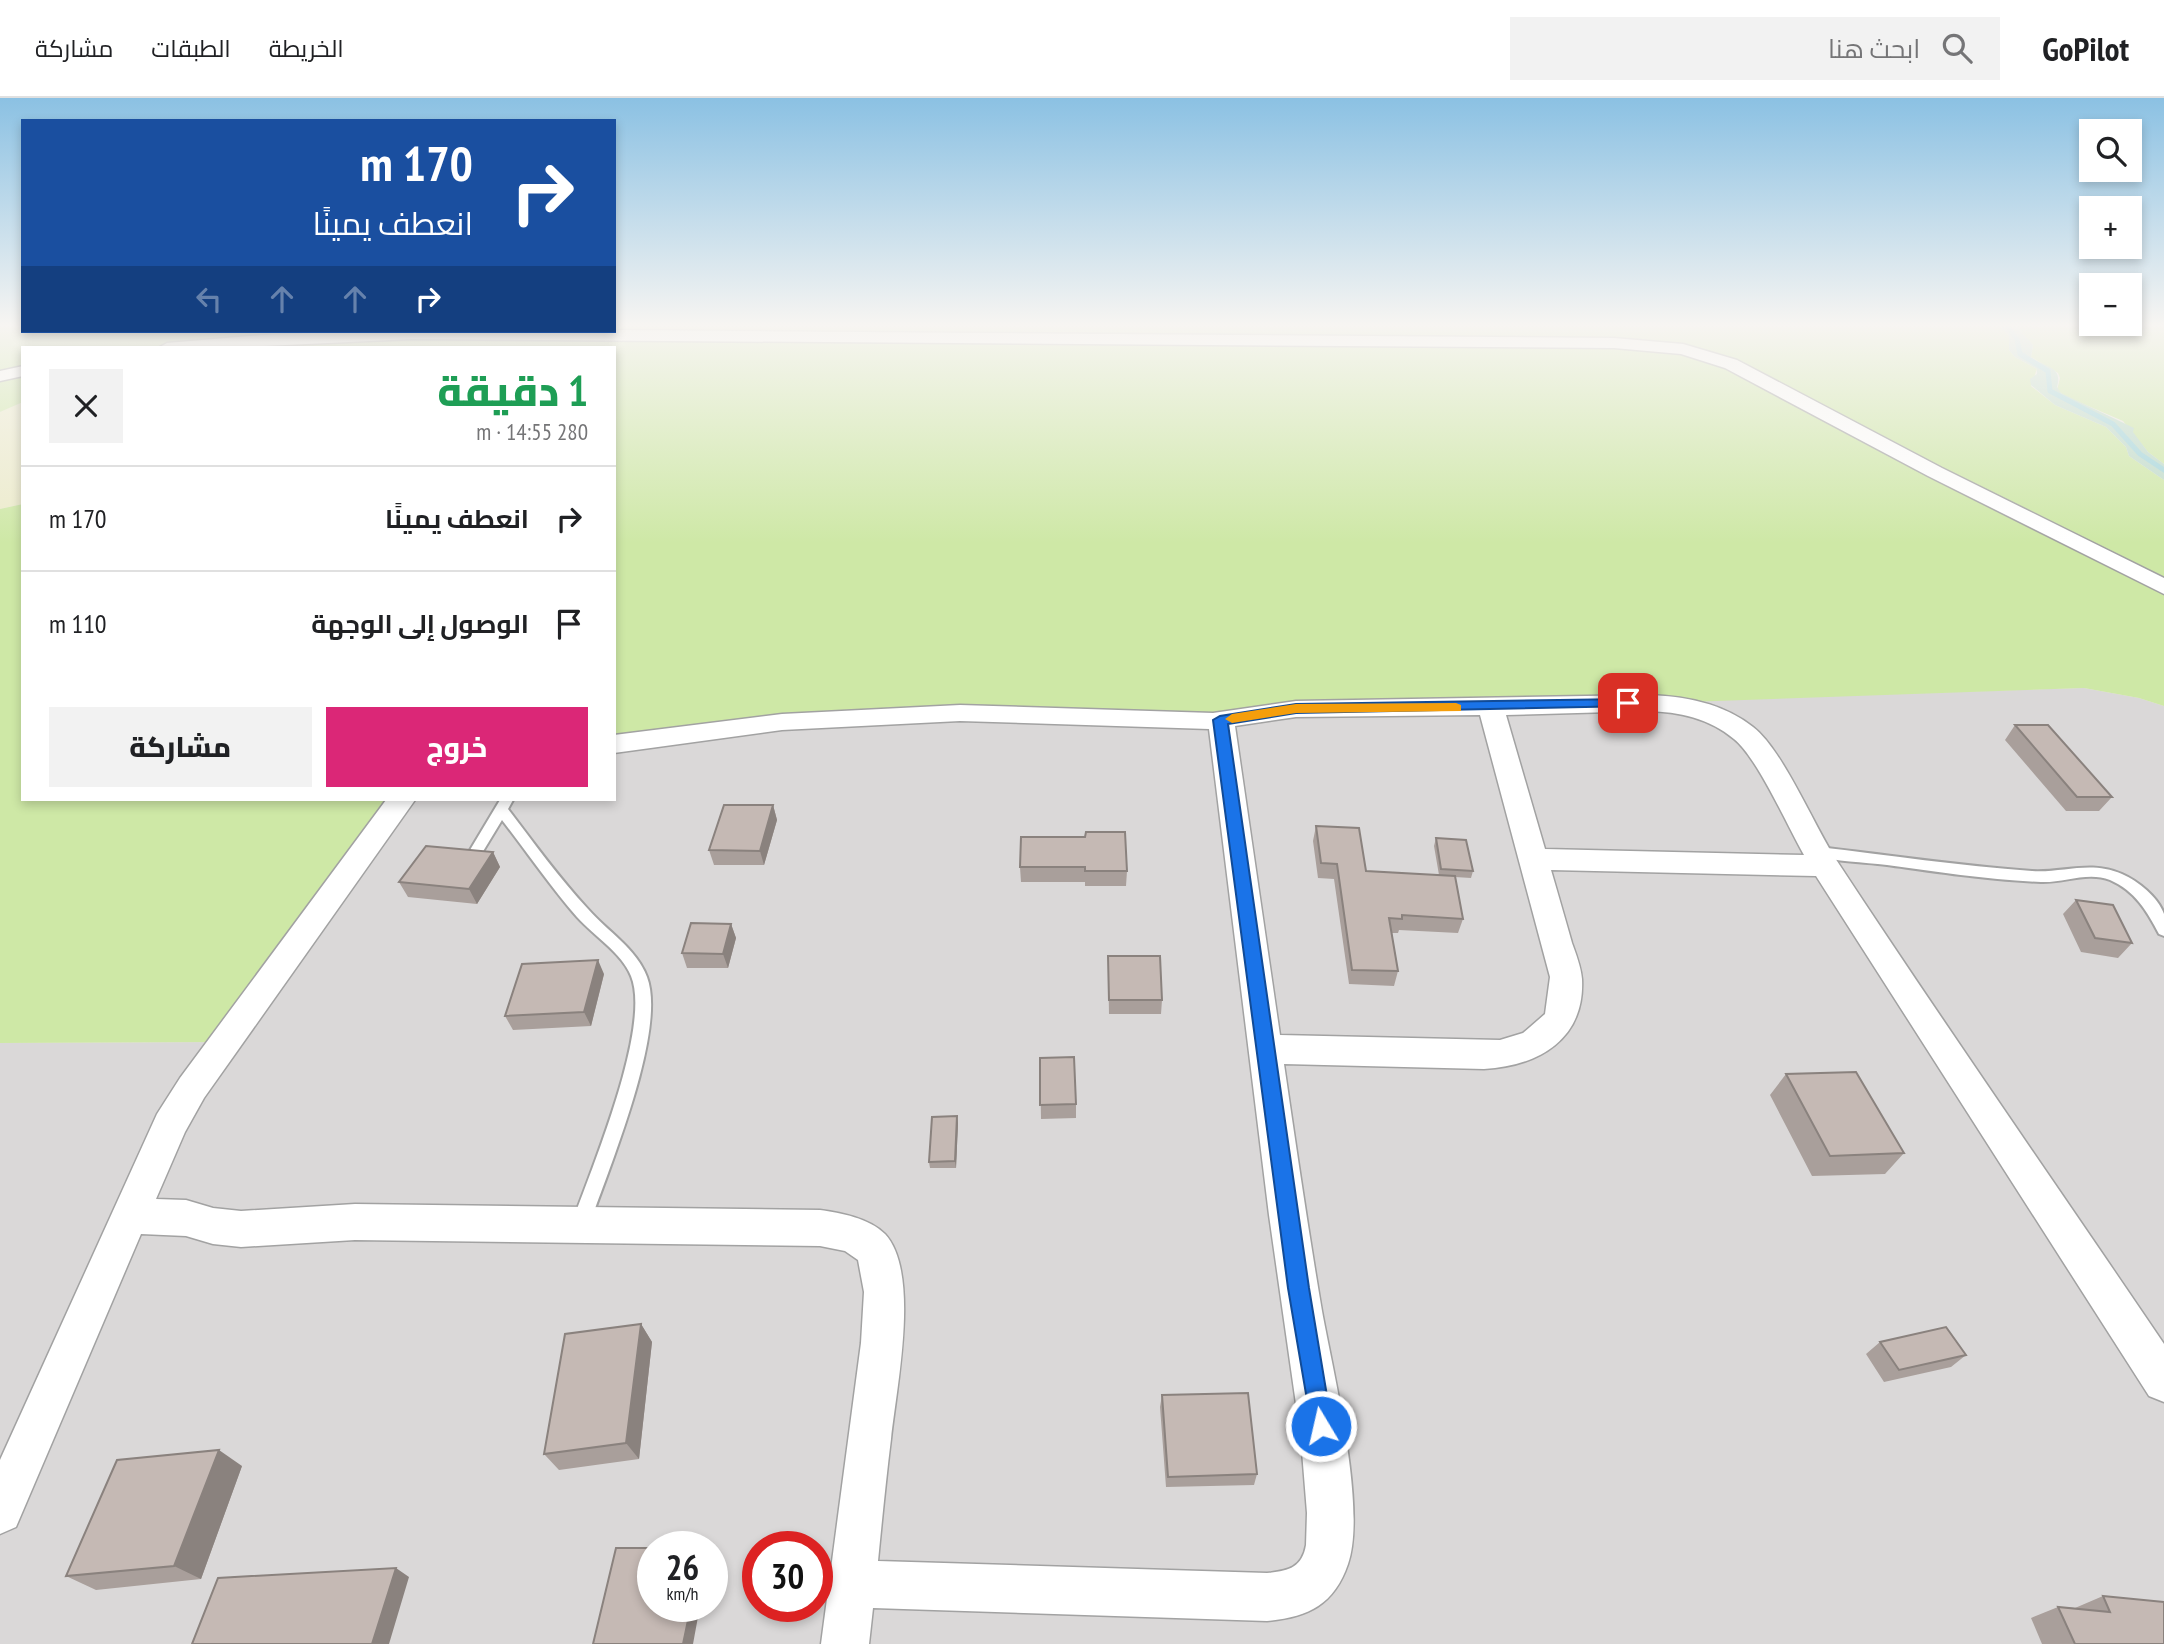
<!DOCTYPE html>
<html lang="ar">
<head>
<meta charset="utf-8">
<style>
  :root { --surface:#fff; --page:#f2f2f2; --text:#202124; --muted:#757577; --line:#e0e0e0; --accent:#db2777 }
  body { margin:0; font-family:"PT Sans Narrow",Cairo,sans-serif; background:var(--page); color:var(--text); direction:rtl; height:100vh; display:flex; flex-direction:column; font-size:26px; white-space:nowrap }
  * { box-sizing:border-box; margin:0 }
  p { font-size:23px; color:var(--muted) }
  .icon { flex:none; width:38px; height:38px; fill:none; stroke:currentColor; stroke-width:2; stroke-linecap:round; stroke-linejoin:round }
  .map { position:relative; flex:1; overflow:hidden; direction:ltr }
  .side { position:absolute; left:21px; top:248px; width:595px; height:455px; display:flex; flex-direction:column; background:var(--surface); border-radius:0px; box-shadow:0 4px 10px #0003; direction:rtl }
  .side>* { flex:none }
  .top-card { position:absolute; left:21px; top:21px; width:595px; height:214px; border-radius:0px; box-shadow:0 4px 10px #0003; direction:rtl; background:#1a4fa0; color:#fff; overflow:hidden }
  .tools { position:absolute; left:2079px; top:21px; display:grid; gap:14px }
  .tools a { display:grid; place-items:center; width:63px; height:63px; border-radius:0px; background:var(--surface); box-shadow:0 4px 10px #0003; font-size:35px }
  .speed { position:absolute; left:637px; top:1433px; display:flex; gap:14px; font-size:35px; font-weight:700; text-align:center }
  .speed>* { display:grid; place-content:center; width:91px; height:91px; border-radius:50%; background:var(--surface); box-shadow:0 4px 10px #0003; line-height:1 }
  .speed small { font-size:18px; font-weight:400 }
  .speed .limit { border:10px solid #d22; background:#fff; color:#111 }
  .pin { position:absolute; display:grid; place-items:center; width:60px; height:60px; color:#fff; margin:-30px; border-radius:14px; box-shadow:0 4px 10px #0006 }
  .me { position:absolute; width:77px; margin:-38px; rotate:351deg; stroke-linejoin:round; filter:drop-shadow(0 0 5px #0008) }
  .turn { display:flex; align-items:center; gap:24px; height:147px; padding:0 28px; font-size:32px }
  .turn .icon { width:91px; height:91px; stroke-width:2.5 }
  .turn b { display:block; font-size:49px; line-height:60px }
  .lanes { display:flex; align-items:center; height:66px; padding:0 28px; background:#0003; justify-content:center; gap:35px; direction:ltr }
  .lanes .off { opacity:.35 }
  .round { display:grid; place-items:center; flex:none; width:74px; height:74px; border-radius:0px; background:var(--page) }
  .head { display:flex; align-items:center; justify-content:space-between; height:119px; padding:0 28px }
  h1 { font-size:42px; font-weight:800; line-height:52px; color:#1e9e55 }
  .cta { display:flex; gap:14px; margin-top:auto; padding:14px 28px }
  .cta a { flex:1; height:80px; border-radius:0px; background:var(--accent); color:#fff; font-size:28px; font-weight:800; line-height:80px; text-align:center }
  .cta a+a { background:var(--page); color:var(--text) }
  ul { padding:0; list-style:none }
  li { display:flex; align-items:center; gap:21px; height:105px; padding:0 28px; border-top:2px solid var(--line) }
  li div { flex:1 }
  li b { display:block; font-size:26px }
  li em { font-style:normal }
  header { display:flex; align-items:center; gap:42px; box-sizing:border-box; height:98px; padding:0 35px; background:var(--surface); border-bottom:2px solid var(--line) }
  header strong { font-size:33px }
  nav { display:flex; gap:38px; margin-inline-start:auto; font-size:24px }
  .search { width:490px; height:63px; background:var(--page); display:flex; align-items:center; gap:18px; box-sizing:border-box; padding:0 24px; border-radius:0px; color:var(--muted); font-size:26px }
  .map>svg:first-child { display:block }
  .residential { fill:#dad8d8; fill-rule:evenodd }
  .farmland { fill:#ecebcb }
  .grass { fill:#cee8a6 }
  .wetland { fill:#bedbca }
  .lines { fill:none; stroke-linecap:round; stroke-linejoin:round }
  .stream { stroke:#a1d5db; stroke-width:5 }
  .lane-casing { stroke:#a2a2a2; stroke-width:4 }
  .street-casing { stroke:#a2a2a2; stroke-width:3 }
  .lane { fill:#fff; fill-rule:evenodd }
  .street { fill:#fff; fill-rule:evenodd }
  .wall { fill:#a99f9b }
  .shaded-wall { fill:#8a827e }
  .building { fill:#c5b9b4; stroke:#8a827e; stroke-width:2 }
  .route { fill:#1a73e8; stroke:#114b97; stroke-width:2 }
  .slow { fill:#f59e0b }
</style>
</head>
<body>
<header>
<strong>GoPilot</strong>
<div class="search"><svg class="icon" aria-label="search" viewBox="0 0 24 24"><circle cx="10" cy="10" r="6"/><path d="M15 15l6 6"/></svg>ابحث هنا</div>
<nav><a>الخريطة</a><a>الطبقات</a><a>مشاركة</a></nav>
</header>
<div class="map">
<svg width="2164" height="1546" viewBox="0 0 2164 1546">
  <rect width="100%" height="100%" fill="#ede8e1"/>
  <path class="residential" d="M2084 590 2139 600 2164 608V1546H0V945L225 944 401 702H614V646L782 624 1261 615ZM653 1449H712V1508H653ZM758 1449H817V1508H758Z"/>
  <path class="farmland" d="M23 304V406L0 411V314Z"/>
  <path class="grass" d="M0 229H23V233H614V229H2001L2009 238V252L2015 259 2037 271 2031 288 2055 307 2106 329 2126 349 2129 358 2164 382V608L2139 600 2084 590 1236 620 984 615 614 646V250H23V304L0 314Z
    M2019 229H2164V366L2148 354 2123 323 2065 298 2057 292 2060 280 2058 275 2031 259 2033 247 2021 234Z
    M23 406V702H401L225 944 0 945V411Z"/>
  <path class="wetland" d="M2001 229H2019L2021 234 2033 247 2031 259C2046 270 2063 268 2057 289L2061 295 2134 330 2133 334 2148 354 2164 366V382L2129 358 2126 349 2106 329 2055 307 2031 287 2030 281 2037 276V271L2015 259 2009 252V238Z"/>
  <g class="lines">
    <path class="stream" d="M2008 229 2017 241 2020 256 2048 273 2050 293 2113 326 2140 356 2164 372"/>
    <g class="lane-casing">
      <path id="lane" d="M500 702H513L508 711C534 745 559 780 588 811 607 833 637 851 647 879 667 932 609 1070 590 1125L587 1131 581 1133 575 1131 572 1125C591 1072 652 928 631 878 622 855 594 838 577 819 550 788 527 754 502 722L482 755H472L470 752Z
        M1818 749C1889 757 1960 768 2032 773 2063 775 2091 762 2122 776 2138 783 2158 799 2164 816 2164 822 2164 831 2164 838L2159 836C2147 813 2135 793 2110 782 2088 773 2064 785 2041 784 1990 782 1938 774 1887 767 1863 764 1836 764 1813 757L1811 754Z"/>
    </g>
    <g class="street-casing">
      <path id="street" d="M614 232 1614 240 1683 246 1737 262 1942 370 2164 480V496L1928 378 1725 270 1681 256 1614 250 412 241 225 250H158L167 245 263 237 367 233Z
        M23 268V278L0 283V273Z
        M1648 597C1684 598 1723 605 1753 629 1783 652 1814 728 1837 763 1944 926 2055 1085 2164 1246V1304L2149 1298 1816 778 1551 772C1558 796 1565 820 1572 845 1576 856 1581 869 1582 881 1585 941 1539 968 1484 971L1284 966C1296 1048 1308 1131 1322 1213 1333 1274 1367 1411 1348 1466 1334 1507 1308 1519 1267 1523L873 1510 869 1546H821L861 1245 864 1194 858 1162 845 1153 820 1148 355 1142 241 1149 213 1146 186 1138 141 1136 16 1429 0 1436V1362L157 1016 180 980 386 702H415L204 1000 185 1034 156 1101 186 1102 213 1110 241 1113 355 1106 820 1112C841 1115 869 1120 885 1136 921 1175 896 1291 891 1341 886 1381 882 1422 878 1463L1267 1475C1288 1473 1302 1470 1306 1447L1307 1415 1301 1341 1269 1117 1209 631 960 623 782 632 614 655V637L782 616 960 607 1213 615 1296 603ZM1648 613C1679 614 1709 620 1734 641 1757 659 1788 729 1804 757L1545 751 1506 617ZM1480 617 1550 879 1545 916 1523 935 1500 942 1280 937 1235 628 1296 619Z"/>
    </g>
    <use href="#lane" class="lane"/>
    <use href="#street" class="street"/>
  </g>
  <path class="wall" d="M2015 627 2112 699 2099 713H2066L2005 642Z
    M773 707 777 722 764 767H714L709 752Z
    M1316 728 1366 773 1439 777 1434 748 1436 740 1473 773 1471 780 1455 779 1463 821 1458 835 1399 832 1398 835H1392L1398 873 1394 888 1349 886 1334 781 1318 780 1313 743Z
    M1021 739 1127 773 1126 788H1085V784H1021L1020 769Z
    M493 754 500 769 477 806 408 799 399 784Z
    M2076 802 2132 845 2118 860 2081 854 2063 816Z
    M731 826 736 840 728 870H687L682 855Z
    M1108 858 1162 902 1161 916H1109Z
    M604 876 591 928 513 932 505 918Z
    M1040 960 1076 1006V1020L1041 1021Z
    M1786 976 1904 1055 1885 1076 1812 1078 1770 997Z
    M957 1018 958 1025 956 1070H930L929 1064Z
    M641 1226 652 1244 639 1361 559 1372 544 1356Z
    M1880 1244 1966 1257 1951 1269 1884 1284 1866 1256Z
    M1162 1297 1257 1376 1254 1387 1166 1389 1160 1309Z
    M242 1368 201 1481 96 1492 66 1478Z
    M2103 1498 2164 1546H2042L2031 1520 2058 1509 2075 1510Z"/>
  <path class="shaded-wall" d="M773 707 777 722 764 767 760 753Z
    M493 754 500 769 477 806 469 791Z
    M731 826 736 840 728 870 723 856Z
    M598 862 604 876 591 928 584 914Z
    M957 1018 958 1025 956 1070 955 1063Z
    M641 1226 652 1244 639 1361 626 1345Z
    M219 1352 242 1368 201 1481 174 1468Z
    M396 1470 409 1479 389 1546H372Z
    M691 1508H700L693 1546H683Z"/>
  <path class="building" d="M2015 627H2048L2112 699H2077Z
    M724 707H773L760 753 709 752Z
    M1316 728 1359 730 1366 773 1455 778 1463 821 1402 817V821L1389 820 1398 873 1352 872 1337 766 1321 765Z
    M1086 734H1125L1127 773H1085V769H1020L1021 739H1085Z
    M1436 740 1466 742 1473 773 1441 771Z
    M426 748 493 754 469 791 399 784Z
    M2076 802 2113 807 2132 845 2095 840Z
    M691 825 731 826 723 856 682 855Z
    M1108 858H1160L1162 902H1109Z
    M598 862 584 914 505 918 522 866Z
    M1074 959 1076 1006 1040 1007V960Z
    M1856 974 1904 1055 1830 1058 1786 976Z
    M957 1018 955 1063 929 1064 932 1019Z
    M641 1226 626 1345 544 1356 565 1236Z
    M1946 1229 1966 1257 1899 1272 1880 1244Z
    M1248 1295 1257 1376 1168 1379 1162 1297Z
    M219 1352 174 1468 66 1478 117 1362Z
    M616 1450H653V1508H691L683 1546H593Z
    M396 1470 372 1546H192L218 1480Z
    M2103 1498 2164 1504V1546H2075L2058 1509 2110 1514Z"/>
  <linearGradient id="sky" x2="0" y2="1"><stop stop-color="#8bc1e3"/><stop offset="0.51" stop-color="#f7f5f2"/><stop offset="1" stop-color="#f7f5f2" stop-opacity="0"/></linearGradient>
  <rect width="2164" height="445" fill="url(#sky)"/>
  <path class="route" d="M1628 601 1635 605 1633 608 1296 615 1228 626 1309 1190 1332 1328 1329 1337 1321 1340 1313 1337 1288 1190 1213 622 1220 618 1296 606Z"/>
  <path class="slow" d="M1456 605 1461 607V613L1296 615 1232 625 1225 621 1232 616 1296 606Z"/>
</svg>
<div class="tools">
<a><svg class="icon" aria-label="search" viewBox="0 0 24 24"><circle cx="10" cy="10" r="6"/><path d="M15 15l6 6"/></svg></a>
<a>+</a>
<a>−</a>
</div>
<div class="speed"><div>26<small>km/h</small></div><div class="limit">30</div></div>
<div class="pin" style="left:1628px;top:605px;background:#d93025"><svg class="icon" aria-label="arrive" viewBox="0 0 24 24"><path d="M6 21V4h12l-3 4 3 4H6"/></svg></div>
<svg class="me" style="left:1321px;top:1328px" viewBox="-20 -20 40 40"><circle r="17" fill="#1a73e8" stroke="#fff" stroke-width="3"/><path d="M0-11L8 9 0 5-8 9z" fill="#fff"/></svg>
<div class="top-card">
<div class="turn"><svg class="icon" aria-label="right" viewBox="0 0 24 24"><path d="M7 20v-9h11M14 6l5 5-5 5"/></svg><div><b>170 m</b>انعطف يمينًا</div></div>
<div class="lanes"><svg class="icon off" aria-label="left" viewBox="0 0 24 24"><path d="M17 20v-9H6M10 6l-5 5 5 5"/></svg><svg class="icon off" aria-label="ahead" viewBox="0 0 24 24"><path d="M12 20V5M6 11l6-6 6 6"/></svg><svg class="icon off" aria-label="ahead" viewBox="0 0 24 24"><path d="M12 20V5M6 11l6-6 6 6"/></svg><svg class="icon" aria-label="right" viewBox="0 0 24 24"><path d="M7 20v-9h11M14 6l5 5-5 5"/></svg></div>
</div>
<section class="side">
<div class="head"><div><h1>1 دقيقة</h1><p>280 m · 14:55</p></div><a class="round"><svg class="icon" aria-label="close" viewBox="0 0 24 24"><path d="M6 6l12 12M18 6L6 18"/></svg></a></div>
<ul>
<li><svg class="icon" aria-label="right" viewBox="0 0 24 24"><path d="M7 20v-9h11M14 6l5 5-5 5"/></svg><div><b>انعطف يمينًا</b></div><em>170 m</em></li>
<li><svg class="icon" aria-label="arrive" viewBox="0 0 24 24"><path d="M6 21V4h12l-3 4 3 4H6"/></svg><div><b>الوصول إلى الوجهة</b></div><em>110 m</em></li>
</ul>
<div class="cta"><a>خروج</a><a>مشاركة</a></div>
</section>
</div>
</body>
</html>
